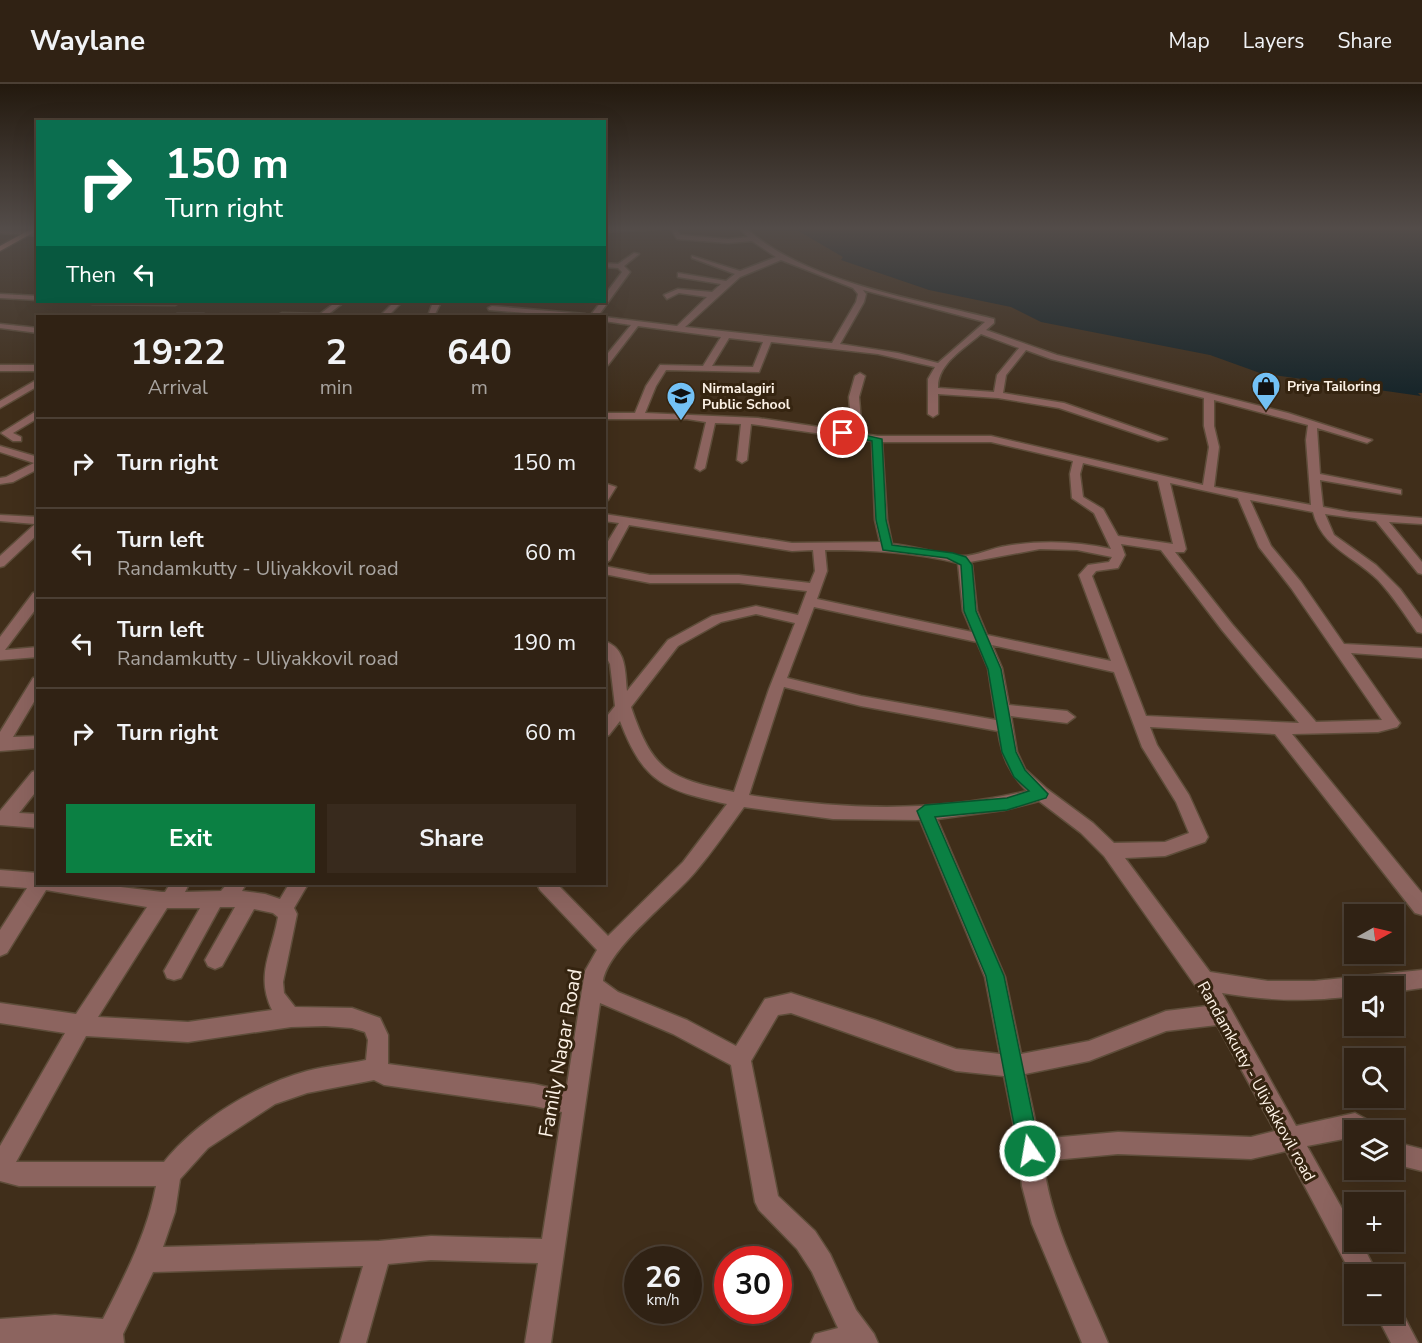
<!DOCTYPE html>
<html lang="en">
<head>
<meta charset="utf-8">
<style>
  :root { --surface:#302214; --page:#382a1d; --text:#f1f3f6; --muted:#a8a4a0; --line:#4b3f34; --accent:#0b8043 }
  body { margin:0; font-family:"Nunito Sans",sans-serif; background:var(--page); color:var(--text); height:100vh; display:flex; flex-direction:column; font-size:22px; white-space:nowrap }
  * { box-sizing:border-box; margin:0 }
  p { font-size:20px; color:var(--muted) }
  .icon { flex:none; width:33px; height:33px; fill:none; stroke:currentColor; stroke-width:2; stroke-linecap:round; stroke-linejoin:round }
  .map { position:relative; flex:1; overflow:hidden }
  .drawer { position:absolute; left:36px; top:231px; width:570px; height:570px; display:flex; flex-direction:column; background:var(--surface); border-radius:0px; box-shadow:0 6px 24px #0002,0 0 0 2px var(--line) }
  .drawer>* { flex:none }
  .banner { position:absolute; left:36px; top:36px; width:570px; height:183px; border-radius:0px; box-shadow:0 6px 24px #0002,0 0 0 2px var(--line); background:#0b6e4f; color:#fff; overflow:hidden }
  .needle { width:39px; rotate:82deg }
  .controls { position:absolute; left:1344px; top:820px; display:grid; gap:12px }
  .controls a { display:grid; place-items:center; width:60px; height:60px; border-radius:0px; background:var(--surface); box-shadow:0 6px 24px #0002,0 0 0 2px var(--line); font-size:30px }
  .speed { position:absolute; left:624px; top:1162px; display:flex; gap:12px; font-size:30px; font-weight:700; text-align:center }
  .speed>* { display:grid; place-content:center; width:78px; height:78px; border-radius:50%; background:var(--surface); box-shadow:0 6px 24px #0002,0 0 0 2px var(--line); line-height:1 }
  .speed small { font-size:15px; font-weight:400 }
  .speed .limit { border:9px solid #d22; background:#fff; color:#111 }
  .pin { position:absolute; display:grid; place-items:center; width:51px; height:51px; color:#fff; margin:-26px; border:3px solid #fff; border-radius:50%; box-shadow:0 2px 6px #0007 }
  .me { position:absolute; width:66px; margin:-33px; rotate:348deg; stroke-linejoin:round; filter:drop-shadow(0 0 4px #0008) }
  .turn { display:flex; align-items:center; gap:21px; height:126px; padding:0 30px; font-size:27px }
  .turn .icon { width:78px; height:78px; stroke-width:2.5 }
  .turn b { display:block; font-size:42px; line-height:51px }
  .then { display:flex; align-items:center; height:57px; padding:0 30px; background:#0003; gap:12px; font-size:22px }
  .eta { display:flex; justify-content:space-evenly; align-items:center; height:102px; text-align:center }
  .eta b { font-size:36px; font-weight:700; line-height:42px }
  .button { display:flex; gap:12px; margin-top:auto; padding:12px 30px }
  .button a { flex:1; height:69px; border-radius:0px; background:var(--accent); color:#fff; font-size:24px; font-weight:700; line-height:69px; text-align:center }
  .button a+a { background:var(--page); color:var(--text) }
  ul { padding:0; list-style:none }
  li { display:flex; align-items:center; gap:18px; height:90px; padding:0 30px; border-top:2px solid var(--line) }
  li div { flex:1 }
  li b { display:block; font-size:22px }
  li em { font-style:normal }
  header { display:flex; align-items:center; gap:36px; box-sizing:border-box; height:84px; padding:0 30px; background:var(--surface); border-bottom:2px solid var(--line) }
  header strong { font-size:28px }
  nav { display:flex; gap:33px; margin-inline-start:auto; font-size:21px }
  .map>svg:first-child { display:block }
  .water { fill:#132328 }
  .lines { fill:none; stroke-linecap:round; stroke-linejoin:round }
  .minor-casing { stroke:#5e4d3a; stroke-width:3 }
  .major-casing { stroke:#5e4d3a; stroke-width:3 }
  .minor { fill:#8c645f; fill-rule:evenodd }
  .major { fill:#e59489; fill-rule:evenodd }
  .route { fill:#0b8043; stroke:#07532c; stroke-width:1.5 }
  .labels { text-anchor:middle; stroke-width:6; stroke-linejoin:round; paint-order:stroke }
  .far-poi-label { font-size:14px; font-weight:bold; fill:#fcf1e5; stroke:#352410; text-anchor:start }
  .street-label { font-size:16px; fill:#fcf1e5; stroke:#352410 }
  .near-street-label { font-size:20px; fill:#fcf1e5; stroke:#352410 }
</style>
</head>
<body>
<header>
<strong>Waylane</strong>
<nav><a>Map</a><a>Layers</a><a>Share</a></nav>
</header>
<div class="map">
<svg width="1422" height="1259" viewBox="0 0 1422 1259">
  <rect width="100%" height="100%" fill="#402e1a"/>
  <path class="water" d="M795 145H1422V309H1418L1421 312 1260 289 1210 271 1041 238 1011 223 929 206 841 176 843 173Z"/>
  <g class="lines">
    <g class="minor-casing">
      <path id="minor" d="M0 145 38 148V152L0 149Z
        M604 145H661L604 148Z
        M671 145H677L680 151 728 155 748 153 740 145H747C807 199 916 215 994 235V239L986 246 1057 271 1288 329 1372 356 1367 359 1317 344 1320 390 1401 406V410L1320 396 1323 423 1349 428 1422 434V440L1389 438 1422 478V490L1418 489 1376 437 1325 430 1334 451 1376 481 1400 505 1422 535V549L1417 548C1405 531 1393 512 1378 496 1354 472 1322 464 1313 428L1250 416 1271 462 1301 498 1344 560 1422 564V574L1351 569 1397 635 1400 639 1397 643 1378 648 1292 650 1422 809V831L1415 829 1275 650 1150 643 1157 661 1189 711 1208 753 1205 758 1165 772 1125 774 1210 888 1268 897H1314L1422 886V904L1394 908V903H1354V912C1305 918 1271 917 1222 909L1296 1042 1355 1029 1373 1039 1376 1047H1354V1053L1307 1062 1354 1146V1158H1361L1378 1191H1354V1195L1286 1067 1251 1075 1118 1070 1043 1077C1051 1142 1083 1199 1108 1259H1082L1032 1140 1022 1102 1019 1067 1004 992 956 987 791 929 778 931 751 977 778 1112 815 1147 830 1170 856 1226 874 1250 878 1259H811L815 1250 838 1244 812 1188 797 1165 759 1126 755 1118 731 981 673 950 600 919 551 1259H525L538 1179 431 1176 388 1180 366 1259H340L363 1182 153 1188 123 1250 124 1259H0V1235L55 1231 103 1235C125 1191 147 1150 156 1102H19L0 1097V1062L65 949 0 939V919L76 930 147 823 46 806 7 869 0 872V846L27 804 0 802V786L38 789V800H96L162 808H165L170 800H189L185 808 221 807 227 800H246L242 807 265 810 280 815 289 800H308L294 824 297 830 283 898 284 909 295 923 352 924 380 934 388 951V980L534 1000 566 1007 585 887 597 866 540 806 537 800H557L608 852 683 778 727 720C665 706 644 700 620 637L609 651 604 653V636L615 622 610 580 604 569V557C627 564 625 588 627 607L668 556 712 532 756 522 798 531 807 507 739 499H650L604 490V482L650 491H739L810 499 815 487 813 466 792 467 629 441 610 476 604 480V464L619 439 604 437V430L792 459 880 458 875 436 872 357 751 340 747 376 742 379 737 376 741 340 715 339 705 384 700 387 695 384 706 338 687 335H604V329H635L646 302 660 281 703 282 721 253 638 242 608 281 605 282 604 274 631 241 604 237V233L677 242 707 213 679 209 667 215 664 211 678 205 712 208 721 200 678 193V189L726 197 735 190 692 174V172L740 187 776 173 752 157 728 159 677 155ZM781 176 853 204 858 210 856 218 832 259 685 243 740 193ZM863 206 985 238 938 279 898 269 840 260 864 218 866 210ZM981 250 1019 264 997 291 994 308 938 304C937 280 964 265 981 250ZM729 254 763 258 753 283 712 282ZM771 258 878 270 935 283 928 295V330L933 333 938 330V310L998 314 1059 324 1158 357 1167 355 1064 319 1003 309 1006 291 1026 266 1051 275 1204 314V342L1209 363 1203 401 991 352H877L862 350 859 313 865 292 860 289 855 292 849 313 852 348 758 334 645 329 656 302 666 286 759 288ZM1214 316 1308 341 1306 356 1311 421 1214 403 1219 363 1214 342ZM882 358H991L1073 377 1070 390 1072 414 1094 429 1111 465C1076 457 1042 456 1006 462 992 464 974 473 961 472 940 471 915 462 892 460L887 436ZM1083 379 1158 397 1173 460 1118 452 1103 425 1083 413 1080 390ZM1170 399 1238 414 1259 463 1291 504 1382 636 1316 638 1232 540 1175 468H1184L1186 465ZM1121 460 1161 466 1222 546 1299 639 1146 632 1092 492 1096 487 1118 484 1125 471ZM1040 465 1077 466 1112 473 1109 478 1088 481 1079 491 1111 577 987 551 977 527 972 481 970 478ZM825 466C871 466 913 468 958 479L963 527 972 548 817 515 827 487ZM814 523 977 558 988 584 996 636 861 612 787 594ZM756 530 795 539 769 605 734 708C669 694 653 688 631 623L678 562 721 538ZM992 561 1114 588 1142 663 1176 718 1189 749 1165 758 1114 759 1093 739 1047 705 1025 685 1017 668 1011 632 1067 639 1075 633 1067 627 1009 621 1002 584ZM784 603 861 622 998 647C1002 672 1009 689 1027 707 936 729 842 726 749 711ZM1039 717 1081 749 1104 772 1197 904 1207 922 1166 927 1089 957 1021 970 1005 893 937 735 1004 726ZM744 723 833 735 920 736 985 893 1000 970 956 965 875 936 791 909 765 915 736 962 687 936 618 908 603 897C608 864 673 815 696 787 713 767 728 745 744 723ZM220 823H235L205 876 208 882 215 885 222 882 254 825 273 829 278 833C272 868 255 891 272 926L188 938 98 933 167 824H200L164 887 167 894 174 896 181 894ZM1217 941 1275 1047 1251 1053 1118 1048 1039 1055 1025 990 1089 977 1166 947ZM325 942 352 944 365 948 368 956 366 976C347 980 326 982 307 987 255 1001 197 1037 164 1078H16L86 952 188 958 291 943ZM374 996 384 1001 534 1022 562 1028 542 1155 431 1152 379 1157 163 1163 175 1128 180 1095 208 1064 275 1020 307 1009Z
        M634 169 639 170 624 182 630 188 598 232H590L601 218H604V212L622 188 618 184 604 183V179L618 180Z
        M0 210 38 212V216L0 214Z
        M88 218H178L179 219 175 221 92 220Z
        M336 218H344L326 232 278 231 282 229 320 230Z
        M394 218H402L388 232H380Z
        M433 218H441L434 232H428Z
        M492 222 585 230 589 232H563L489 226 488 224Z
        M177 230H204L208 232H173Z
        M0 240 38 244V249L0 244Z
        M0 281H38V287H0Z
        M38 295V302L0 324V317Z
        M38 326V334L13 349 21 353V357H13L1 349Z
        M0 362 38 373V385L13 398 0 400V394L6 393 34 379 0 368Z
        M604 399 616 403 608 416 604 417Z
        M0 431 38 433V450L4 482 0 483V472L35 440 0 437Z
        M38 508V522L5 566 38 563V573L0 576V553L33 509Z
        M38 593V611L13 653 38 652V664L0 667V648L33 594Z
        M38 686V705L19 729 38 730V744L0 741V727L32 688Z
        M1394 1058 1422 1065V1087L1394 1080Z
        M1394 1219 1398 1221 1418 1259H1391L1376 1230H1394Z"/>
    </g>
    <g class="major-casing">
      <path id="major" d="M31 145 38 146 0 167V162Z"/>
    </g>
    <use href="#minor" class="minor"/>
    <use href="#major" class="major"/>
  </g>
  <linearGradient id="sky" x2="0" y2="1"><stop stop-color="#23190e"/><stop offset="0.45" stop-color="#534c49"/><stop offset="1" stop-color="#534c49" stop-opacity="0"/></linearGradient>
  <rect width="1422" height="321" fill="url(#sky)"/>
  <path class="route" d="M843 346 882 355 886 436 892 461 953 469 966 473 972 481 976 527 1001 585 1016 668 1025 686 1048 710 1046 714 1007 726 935 733 1004 892 1040 1067 1037 1074 1030 1077 1022 1074 1019 1067 986 892 917 727 925 721 1007 714 1029 707 1014 693 1002 668 988 585 964 527 961 481 947 474 883 466 876 436 872 357 840 351 838 349Z"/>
  <defs>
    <g id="shop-pin" transform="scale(1.5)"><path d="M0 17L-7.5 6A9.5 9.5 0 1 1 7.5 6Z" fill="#73c1f5" stroke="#352410"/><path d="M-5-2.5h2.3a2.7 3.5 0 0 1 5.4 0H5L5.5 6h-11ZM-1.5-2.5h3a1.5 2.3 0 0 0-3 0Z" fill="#111"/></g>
    <g id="school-pin" transform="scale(1.5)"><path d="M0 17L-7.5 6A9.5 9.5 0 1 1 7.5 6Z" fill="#73c1f5" stroke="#352410"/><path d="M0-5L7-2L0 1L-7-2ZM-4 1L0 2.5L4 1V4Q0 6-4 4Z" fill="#111"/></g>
  </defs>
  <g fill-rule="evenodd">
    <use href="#shop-pin" x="1266" y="302"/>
    <use href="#school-pin" x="681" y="312"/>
  </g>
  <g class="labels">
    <g class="far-poi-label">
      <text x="1287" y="307">Priya Tailoring</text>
      <text x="702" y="309">Nirmalagiri<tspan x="702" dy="16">Public School</tspan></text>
    </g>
    <g class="street-label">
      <text transform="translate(1257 997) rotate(61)" y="6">Randamkutty - Uliyakkovil road</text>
    </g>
    <g class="near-street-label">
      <text transform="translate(560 969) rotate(-80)" y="7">Family Nagar Road</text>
    </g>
  </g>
</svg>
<div class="controls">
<a><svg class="needle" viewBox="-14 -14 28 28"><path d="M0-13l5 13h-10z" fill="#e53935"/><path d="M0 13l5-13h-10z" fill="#a8a4a0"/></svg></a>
<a><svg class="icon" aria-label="sound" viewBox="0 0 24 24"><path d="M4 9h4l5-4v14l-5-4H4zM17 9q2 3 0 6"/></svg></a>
<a><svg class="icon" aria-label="search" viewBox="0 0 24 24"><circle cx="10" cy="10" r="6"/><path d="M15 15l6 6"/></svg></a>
<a><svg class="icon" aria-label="layers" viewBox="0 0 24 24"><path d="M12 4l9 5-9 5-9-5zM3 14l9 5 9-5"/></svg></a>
<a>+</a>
<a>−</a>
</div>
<div class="speed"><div>26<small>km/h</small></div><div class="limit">30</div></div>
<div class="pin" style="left:843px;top:349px;background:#d93025"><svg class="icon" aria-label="arrive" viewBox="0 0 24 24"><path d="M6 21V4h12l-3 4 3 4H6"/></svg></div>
<svg class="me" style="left:1030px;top:1067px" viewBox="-20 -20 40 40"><circle r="17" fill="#0b8043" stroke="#fff" stroke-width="3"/><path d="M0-11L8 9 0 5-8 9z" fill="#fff"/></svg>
<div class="banner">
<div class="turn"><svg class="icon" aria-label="right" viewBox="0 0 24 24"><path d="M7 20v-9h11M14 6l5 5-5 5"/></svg><div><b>150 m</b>Turn right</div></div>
<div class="then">Then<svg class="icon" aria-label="left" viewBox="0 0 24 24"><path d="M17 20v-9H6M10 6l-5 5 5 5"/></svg></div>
</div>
<section class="drawer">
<div class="eta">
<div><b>19:22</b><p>Arrival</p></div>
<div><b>2</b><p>min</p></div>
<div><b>640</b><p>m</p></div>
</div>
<ul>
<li><svg class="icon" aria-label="right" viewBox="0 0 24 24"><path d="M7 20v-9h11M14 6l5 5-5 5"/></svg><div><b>Turn right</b></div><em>150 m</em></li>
<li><svg class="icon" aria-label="left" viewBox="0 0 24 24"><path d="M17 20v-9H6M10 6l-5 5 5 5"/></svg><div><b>Turn left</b><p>Randamkutty - Uliyakkovil road</p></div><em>60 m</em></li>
<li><svg class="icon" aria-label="left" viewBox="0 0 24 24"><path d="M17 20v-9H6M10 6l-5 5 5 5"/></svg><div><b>Turn left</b><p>Randamkutty - Uliyakkovil road</p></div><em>190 m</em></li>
<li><svg class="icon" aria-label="right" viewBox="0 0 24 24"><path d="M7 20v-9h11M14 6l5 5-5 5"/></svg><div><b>Turn right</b></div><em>60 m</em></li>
</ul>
<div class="button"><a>Exit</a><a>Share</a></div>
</section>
</div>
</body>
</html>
